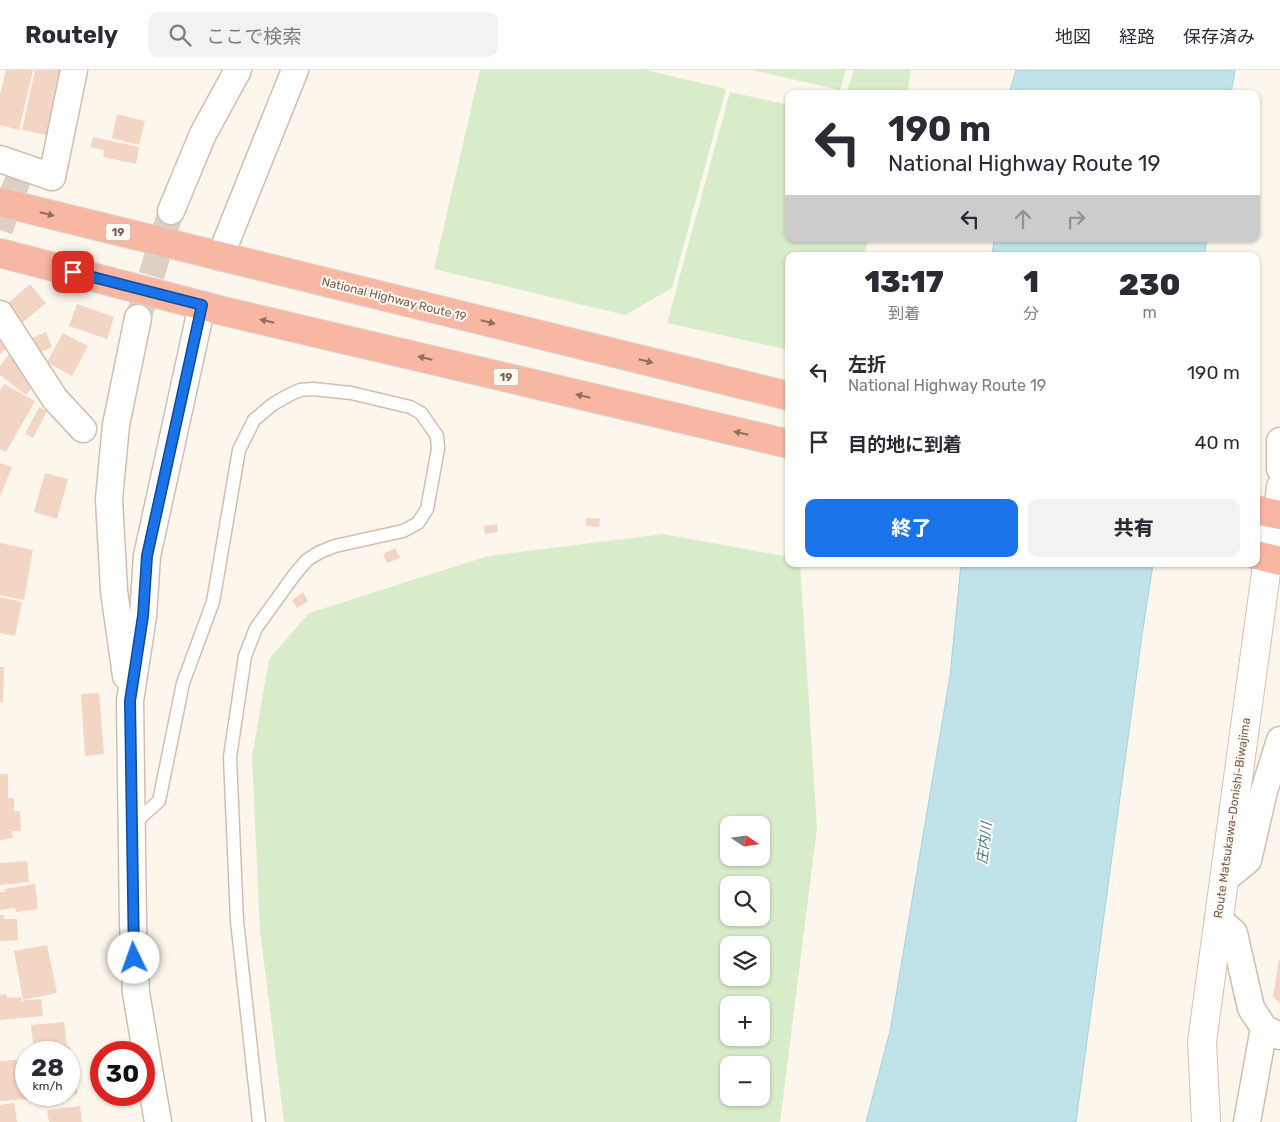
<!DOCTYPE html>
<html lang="ja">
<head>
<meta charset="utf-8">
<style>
  :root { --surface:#fff; --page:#f2f2f3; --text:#2b2b33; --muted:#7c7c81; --line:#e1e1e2; --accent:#1a73e8 }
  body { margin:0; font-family:Rubik,"Noto Sans JP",sans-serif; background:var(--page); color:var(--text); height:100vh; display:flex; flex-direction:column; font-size:19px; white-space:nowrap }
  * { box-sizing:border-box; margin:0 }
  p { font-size:16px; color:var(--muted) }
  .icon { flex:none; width:28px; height:28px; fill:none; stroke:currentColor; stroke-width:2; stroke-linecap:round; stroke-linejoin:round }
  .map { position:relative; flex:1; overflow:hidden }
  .drawer { position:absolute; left:785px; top:182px; width:475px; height:315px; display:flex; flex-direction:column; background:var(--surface); border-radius:10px; box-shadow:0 1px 4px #0004 }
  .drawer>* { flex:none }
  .guide { position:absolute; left:785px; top:20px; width:475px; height:152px; border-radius:10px; box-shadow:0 1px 4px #0004; background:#fff; color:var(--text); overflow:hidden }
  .needle { width:32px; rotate:103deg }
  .controls { position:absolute; left:720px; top:746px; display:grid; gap:10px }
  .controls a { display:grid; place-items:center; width:50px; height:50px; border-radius:10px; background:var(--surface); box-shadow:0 1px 4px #0004; font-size:25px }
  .speed { position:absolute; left:15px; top:971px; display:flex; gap:10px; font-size:25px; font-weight:700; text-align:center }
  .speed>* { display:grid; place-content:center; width:65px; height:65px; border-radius:50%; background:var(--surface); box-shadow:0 1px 4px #0004; line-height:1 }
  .speed small { font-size:12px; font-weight:400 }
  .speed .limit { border:8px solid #d22; background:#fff; color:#111 }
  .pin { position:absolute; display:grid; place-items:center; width:42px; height:42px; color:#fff; margin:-21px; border-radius:10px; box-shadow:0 2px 8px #0006 }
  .me { position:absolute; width:55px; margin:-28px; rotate:357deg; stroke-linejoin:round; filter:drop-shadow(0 0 4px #0008) }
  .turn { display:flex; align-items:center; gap:18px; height:105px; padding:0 20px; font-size:22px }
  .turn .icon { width:65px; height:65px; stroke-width:2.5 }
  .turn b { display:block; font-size:35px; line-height:42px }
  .lanes { display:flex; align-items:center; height:48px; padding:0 20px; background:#0003; justify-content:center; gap:25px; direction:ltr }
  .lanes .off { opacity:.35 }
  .eta { display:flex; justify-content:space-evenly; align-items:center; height:85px; text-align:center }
  .eta b { font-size:30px; font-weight:800; line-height:35px }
  .action { display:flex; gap:10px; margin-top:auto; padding:10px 20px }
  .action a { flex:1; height:58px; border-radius:10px; background:var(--accent); color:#fff; font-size:20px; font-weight:800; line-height:58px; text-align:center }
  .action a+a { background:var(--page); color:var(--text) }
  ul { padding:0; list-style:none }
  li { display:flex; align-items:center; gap:15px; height:70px; padding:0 20px }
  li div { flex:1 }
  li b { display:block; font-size:19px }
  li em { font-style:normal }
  header { display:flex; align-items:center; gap:30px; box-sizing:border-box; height:70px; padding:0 25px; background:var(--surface); border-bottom:1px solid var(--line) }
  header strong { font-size:24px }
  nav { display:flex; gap:28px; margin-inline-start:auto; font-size:18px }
  .search { width:350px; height:45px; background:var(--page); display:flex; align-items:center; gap:12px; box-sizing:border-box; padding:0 18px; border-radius:10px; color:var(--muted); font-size:19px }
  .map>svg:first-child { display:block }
  .green { fill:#d8ecc9; fill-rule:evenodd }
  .water { fill:#bfe3e8; stroke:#a5d3da }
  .building { fill:#f3d5c3 }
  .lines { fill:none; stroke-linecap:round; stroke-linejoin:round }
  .street-tunnel { stroke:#dcd0c4; stroke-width:26; stroke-dasharray:26 13; stroke-linecap:butt }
  .lane-casing { stroke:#d1beb0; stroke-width:15 }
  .street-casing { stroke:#d1beb0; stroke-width:29 }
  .secondary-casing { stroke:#d6c0b0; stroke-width:30 }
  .highway-casing { stroke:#dad1cd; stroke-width:30 }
  .lane { stroke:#fff; stroke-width:12 }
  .street { stroke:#fff; stroke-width:26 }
  .secondary { stroke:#fff; stroke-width:28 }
  .highway { stroke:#f7b7a3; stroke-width:28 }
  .oneway { fill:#936e5e }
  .route-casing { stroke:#114b97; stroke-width:12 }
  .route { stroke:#1a73e8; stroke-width:9 }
  .labels { text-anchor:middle; stroke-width:4; stroke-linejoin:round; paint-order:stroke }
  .shield { fill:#fffaf3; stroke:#a28b7f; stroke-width:1 }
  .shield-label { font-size:11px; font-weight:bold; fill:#7a5c4d }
  .street-label { font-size:12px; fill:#7a5c4d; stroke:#fffaf3 }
  .water-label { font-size:14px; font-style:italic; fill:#437c86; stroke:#fffaf3 }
</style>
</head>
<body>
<header>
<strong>Routely</strong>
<div class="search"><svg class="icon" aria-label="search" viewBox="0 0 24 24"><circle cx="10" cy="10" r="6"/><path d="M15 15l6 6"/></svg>ここで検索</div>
<nav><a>地図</a><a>経路</a><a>保存済み</a></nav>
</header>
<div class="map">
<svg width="1280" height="1052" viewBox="0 0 1280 1052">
  <rect width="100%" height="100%" fill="#fdf6ec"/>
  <path class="green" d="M480 0H646L726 19 672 218 625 245 434 199Z
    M752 0H846L840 20Z
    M854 0H911L907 24H846Z
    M730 22 789 35V169H868L864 186H789V280L667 253Z
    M663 464 789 487V494H800L817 758 780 1052H284L260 861 252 687 269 589 309 543 488 486ZM729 755H761V788H729ZM729 815H761V848H729ZM729 875H761V908H729ZM729 935H761V968H729ZM729 995H761V1028H729Z"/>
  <path class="water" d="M1016 0H1235L1231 24H1009Z
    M994 169H1207L1204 186H992Z
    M961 494H1153L1142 565 1076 1052H866L890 961 950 606Z"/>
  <path class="building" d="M6 0H33L19 60 0 55V25Z
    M35 0H65L50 66 22 60Z
    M117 44 145 51 139 75 112 68Z
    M93 67 139 77 136 94 103 87 104 80 90 77Z
    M30 214 46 233 22 253 7 234Z
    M77 234 114 247 107 269 69 256Z
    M46 262 52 277 38 283 32 268Z
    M63 263 88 276 72 306 47 292Z
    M0 264 10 276 0 284Z
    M9 284 39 308 26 325 0 305V296Z
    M4 314 35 331 6 382 0 379V321Z
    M39 337 47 341 33 368 25 364Z
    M0 393 12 397 0 427Z
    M45 403 68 409 57 449 34 442Z
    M586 448 600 449 599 457 586 456Z
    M497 454 498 462 485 464 484 456Z
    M0 473 33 480 24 530 0 525Z
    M395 478 400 488 387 493 383 484Z
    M303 522 308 531 297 538 292 530Z
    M0 527 22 532 15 566 0 563Z
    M0 597H4L3 632H0Z
    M99 623 104 684 85 686 81 624Z
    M0 704H8V728H14V741H20L21 761H12L13 768 0 770Z
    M27 791 29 812 0 815V793Z
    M35 814 38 839 16 842 15 838 0 840V822H5L4 819Z
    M0 845H4V849H17L18 870 0 871Z
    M47 875 57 923 23 930 14 881Z
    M1279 890H1280V933L1273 927Z
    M6 924 7 928 21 927 22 930 18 931 41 929 43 946 0 950V925Z
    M64 952 67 976H70L71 991 69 992V982H34L31 955Z
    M25 989 26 1025H28V1029L0 1031V991Z
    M70 996 72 1016H77V1024L69 1025V997Z
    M14 1033 17 1052H0V1035Z
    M80 1036 82 1052H49L47 1040Z"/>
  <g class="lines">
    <path class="street-tunnel" d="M0 160 19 106
      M140 243 171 141"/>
    <g class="lane-casing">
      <path id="lane" d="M132 755 159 731 183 613 213 532 239 380 254 350 273 334 289 325 300 320 313 319 351 323 410 337 421 343 437 366 438 379 427 439 418 453 403 461 335 476 320 482 307 490 295 504 256 558 245 586 230 687 237 851 259 1052"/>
    </g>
    <g class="street-casing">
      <path id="street" d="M0 89 52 107 74 0
        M171 141 203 64 238 0
        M220 187 295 0
        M0 244 55 329 83 359
        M1280 371V399
        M1277 444 1280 417
        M126 606 114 521 109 429 116 355 138 248
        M1225 809 1248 790 1264 721 1280 670
        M1218 849 1234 863 1251 938 1264 958 1280 966
        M158 1052 136 923 133 853 130 631 143 546 147 486 202 235
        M1247 1052 1264 958"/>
    </g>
    <g class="secondary-casing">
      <path id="secondary" d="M1206 1052 1202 972 1268 488 1277 444"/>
    </g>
    <g class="highway-casing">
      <path id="highway" d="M0 132 789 326
        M0 183 223 241 789 374
        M1256 440 1280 445
        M1256 485 1280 491"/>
    </g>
    <use href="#lane" class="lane"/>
    <use href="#street" class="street"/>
    <use href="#secondary" class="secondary"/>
    <use href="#highway" class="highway"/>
  </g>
  <defs><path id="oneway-solid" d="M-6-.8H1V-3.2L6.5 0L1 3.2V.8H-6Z" transform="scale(1.25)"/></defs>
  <g class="oneway">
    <use href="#oneway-solid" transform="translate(47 144) rotate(14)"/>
    <use href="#oneway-solid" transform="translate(267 251) rotate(-167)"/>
    <use href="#oneway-solid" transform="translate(488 252) rotate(14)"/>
    <use href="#oneway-solid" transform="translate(425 288) rotate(-167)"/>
    <use href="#oneway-solid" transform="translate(646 291) rotate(14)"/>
    <use href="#oneway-solid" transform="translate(583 326) rotate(-167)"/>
    <use href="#oneway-solid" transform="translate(741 363) rotate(-167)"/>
  </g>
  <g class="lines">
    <g class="route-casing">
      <path id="route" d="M73 202 202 235 147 486 143 546 130 631 134 888"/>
    </g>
    <use href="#route" class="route"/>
  </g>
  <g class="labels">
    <g class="shield">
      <rect x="105.5" y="153.5" width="25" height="17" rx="4"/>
      <rect x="493.5" y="298.5" width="25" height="17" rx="4"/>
    </g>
    <g class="shield-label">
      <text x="118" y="166">19</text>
      <text x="506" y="311">19</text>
    </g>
    <g class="street-label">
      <text transform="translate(394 229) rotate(14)" y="4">National Highway Route 19</text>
      <text transform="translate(1232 748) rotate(-82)" y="4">Route Matsukawa-Donishi-Biwajima</text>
    </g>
    <g class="water-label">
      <text transform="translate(984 773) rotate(-83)" y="5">庄内川</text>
    </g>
  </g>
</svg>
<div class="controls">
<a><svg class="needle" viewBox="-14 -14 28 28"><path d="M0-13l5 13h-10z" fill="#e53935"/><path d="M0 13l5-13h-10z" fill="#7c7c81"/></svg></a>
<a><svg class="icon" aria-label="search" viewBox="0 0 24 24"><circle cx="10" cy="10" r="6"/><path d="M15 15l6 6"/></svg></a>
<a><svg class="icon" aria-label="layers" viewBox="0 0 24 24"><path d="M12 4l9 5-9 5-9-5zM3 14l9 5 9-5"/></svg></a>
<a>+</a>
<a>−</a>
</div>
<div class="speed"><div>28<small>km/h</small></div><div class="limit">30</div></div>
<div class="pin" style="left:73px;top:202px;background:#d93025"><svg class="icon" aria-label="arrive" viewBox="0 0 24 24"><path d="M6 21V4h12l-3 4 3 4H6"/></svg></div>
<svg class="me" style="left:134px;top:888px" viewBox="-20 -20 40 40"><circle r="19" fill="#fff"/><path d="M0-13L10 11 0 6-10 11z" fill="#1a73e8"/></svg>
<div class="guide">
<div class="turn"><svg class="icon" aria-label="left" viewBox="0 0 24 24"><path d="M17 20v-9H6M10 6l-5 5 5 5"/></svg><div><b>190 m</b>National Highway Route 19</div></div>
<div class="lanes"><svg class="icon" aria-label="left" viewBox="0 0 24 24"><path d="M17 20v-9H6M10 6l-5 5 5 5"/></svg><svg class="icon off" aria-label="ahead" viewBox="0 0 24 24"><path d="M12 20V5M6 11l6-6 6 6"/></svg><svg class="icon off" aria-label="right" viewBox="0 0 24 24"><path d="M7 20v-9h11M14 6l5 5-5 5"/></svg></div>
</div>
<section class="drawer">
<div class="eta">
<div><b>13:17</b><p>到着</p></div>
<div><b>1</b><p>分</p></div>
<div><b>230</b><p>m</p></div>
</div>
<ul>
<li><svg class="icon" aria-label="left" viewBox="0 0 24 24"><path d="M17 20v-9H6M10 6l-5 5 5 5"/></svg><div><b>左折</b><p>National Highway Route 19</p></div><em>190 m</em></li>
<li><svg class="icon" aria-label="arrive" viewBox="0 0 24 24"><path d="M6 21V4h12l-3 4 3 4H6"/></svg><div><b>目的地に到着</b></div><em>40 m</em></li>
</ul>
<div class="action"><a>終了</a><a>共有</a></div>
</section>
</div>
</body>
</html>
